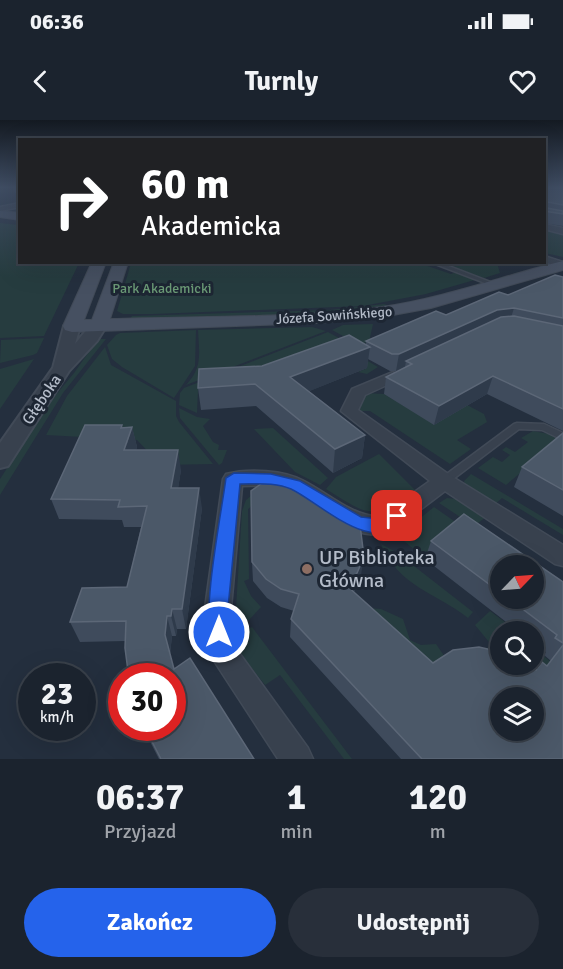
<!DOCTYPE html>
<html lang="pl">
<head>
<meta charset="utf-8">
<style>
  :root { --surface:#1b232e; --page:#282f3a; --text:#f1f3f6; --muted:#a0a4aa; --line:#39404a; --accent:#2563eb }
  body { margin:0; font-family:Signika,sans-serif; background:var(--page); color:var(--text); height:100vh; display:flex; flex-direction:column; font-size:22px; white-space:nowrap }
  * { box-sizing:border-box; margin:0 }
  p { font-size:20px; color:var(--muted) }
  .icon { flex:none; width:33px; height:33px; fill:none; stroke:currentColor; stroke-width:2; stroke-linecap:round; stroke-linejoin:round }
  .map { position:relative; height:639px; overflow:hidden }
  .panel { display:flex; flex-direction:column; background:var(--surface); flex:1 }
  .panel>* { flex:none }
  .hud { position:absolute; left:18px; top:18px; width:528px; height:126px; border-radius:0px; box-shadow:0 6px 24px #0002,0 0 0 2px var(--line); background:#202124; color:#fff; overflow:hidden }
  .needle { width:39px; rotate:65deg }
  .tools { position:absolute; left:490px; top:435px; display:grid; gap:12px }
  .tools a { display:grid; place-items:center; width:54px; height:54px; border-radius:50%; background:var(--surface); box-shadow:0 6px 24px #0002,0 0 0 2px var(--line); font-size:30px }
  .speed { position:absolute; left:18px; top:543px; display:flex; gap:12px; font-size:30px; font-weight:700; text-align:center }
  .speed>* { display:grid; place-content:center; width:78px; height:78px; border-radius:50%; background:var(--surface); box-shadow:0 6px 24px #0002,0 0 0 2px var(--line); line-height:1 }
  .speed small { font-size:15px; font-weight:400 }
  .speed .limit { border:9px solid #d22; background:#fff; color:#111 }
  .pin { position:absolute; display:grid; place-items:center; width:51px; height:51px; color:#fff; margin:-26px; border-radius:12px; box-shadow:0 3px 9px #0006 }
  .me { position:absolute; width:66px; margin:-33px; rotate:0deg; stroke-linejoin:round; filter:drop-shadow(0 0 4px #0008) }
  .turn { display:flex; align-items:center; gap:21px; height:126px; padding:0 24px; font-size:27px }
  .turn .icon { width:78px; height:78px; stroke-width:2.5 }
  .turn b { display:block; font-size:42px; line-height:51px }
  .eta { display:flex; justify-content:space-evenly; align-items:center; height:102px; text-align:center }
  .eta b { font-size:36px; font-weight:700; line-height:42px }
  .cta { display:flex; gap:12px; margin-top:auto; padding:12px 24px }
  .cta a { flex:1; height:69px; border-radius:36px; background:var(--accent); color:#fff; font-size:24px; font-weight:700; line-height:69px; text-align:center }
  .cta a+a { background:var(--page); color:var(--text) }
  .status { display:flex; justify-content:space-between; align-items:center; height:42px; padding:0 30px; background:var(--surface); direction:ltr }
  .status svg { height:16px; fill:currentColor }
  header { display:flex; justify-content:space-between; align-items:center; height:78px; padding:0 24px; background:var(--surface); font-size:27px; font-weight:700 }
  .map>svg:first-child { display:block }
  .green { fill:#263c3f }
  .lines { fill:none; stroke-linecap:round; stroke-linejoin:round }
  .service-casing { stroke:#414a57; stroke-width:3 }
  .minor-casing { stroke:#414a57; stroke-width:3 }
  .tertiary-casing { stroke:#414a57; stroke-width:4 }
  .secondary-casing { stroke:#414a57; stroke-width:2 }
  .service { fill:#38414e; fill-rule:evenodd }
  .minor { fill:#38414e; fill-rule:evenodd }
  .tertiary { fill:#38414e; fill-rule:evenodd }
  .secondary { fill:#465061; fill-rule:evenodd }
  .wall { fill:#3f4b5c; fill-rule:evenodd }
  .shaded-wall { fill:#2f3b4b }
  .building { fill:#4b5868; stroke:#5c6777; stroke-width:1.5; fill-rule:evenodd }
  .route { fill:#2563eb; stroke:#184099; stroke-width:1.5 }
  .education-dot { fill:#8d6e63; stroke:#1d2633; stroke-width:2 }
  .labels { text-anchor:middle; stroke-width:6; stroke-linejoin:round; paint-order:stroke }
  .far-park-label { font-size:14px; fill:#6b9a76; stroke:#1d2633 }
  .far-street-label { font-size:14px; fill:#b4bcc9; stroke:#1d2633 }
  .street-label { font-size:16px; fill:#b4bcc9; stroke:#1d2633 }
  .near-poi-label { font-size:20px; fill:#b4bcc9; stroke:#1d2633; text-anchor:start }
</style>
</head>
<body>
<div class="status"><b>06:36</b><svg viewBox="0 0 49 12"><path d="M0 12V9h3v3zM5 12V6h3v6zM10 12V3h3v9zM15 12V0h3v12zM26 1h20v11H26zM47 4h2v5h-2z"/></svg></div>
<header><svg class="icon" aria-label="back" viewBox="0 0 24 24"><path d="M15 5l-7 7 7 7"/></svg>Turnly<svg class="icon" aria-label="heart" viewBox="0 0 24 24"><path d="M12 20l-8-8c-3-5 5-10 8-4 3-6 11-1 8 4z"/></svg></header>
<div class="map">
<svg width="563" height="639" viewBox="0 0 563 639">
  <rect width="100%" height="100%" fill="#242f3e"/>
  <path class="green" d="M0 103 19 105 20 142 79 143 44 216 0 218Z
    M544 108 563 113V137L545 133Z
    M343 142H416L451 154 457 152 478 159 426 174 363 186 153 194H123L117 191 131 143Z
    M477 143H497L500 153 484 158 452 147 460 144 476 146Z
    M384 184 392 187 337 193 130 199 132 196 330 190Z
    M373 204 369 222 358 224 332 210 343 205Z
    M312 207 326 211 186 265C203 247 199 233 198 210Z
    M196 210 195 246 174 278 122 247 112 239 107 225 116 215 120 213Z
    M328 212 368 234 361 237 378 247 367 254 358 252 367 248 198 270 197 293 179 285 180 273 184 268Z
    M44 218 37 233 33 235 0 243 1 220Z
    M98 219H106L63 273 0 375V359L50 282 74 253Z
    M105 227 111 245 176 281V296L179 302 213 344 161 345 137 320 46 315 67 276Z
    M34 239 0 289V249Z
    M363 273 384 274 435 304 456 279 484 294 487 302 457 320 471 329 450 344 370 291H356Z
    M179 288 197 297 210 299 203 306 213 322 219 325 218 330H227L222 343 219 345 180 298Z
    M273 308 328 358 320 365 295 352 254 309Z
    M533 311 549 314 561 319 506 365 478 348 493 337 502 342 510 335 502 330 506 327 515 332 528 322 521 318Z
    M379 334 415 370C371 400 370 397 326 369L336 357Z
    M471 354 563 409V415L502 378 494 385 466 367 464 361Z
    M253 374 266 375 248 389 249 459 244 461 251 476 261 487 249 500 235 504 242 391 246 380Z
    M447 378 459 379 487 396 477 404 534 446 439 383Z
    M434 387 517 445 457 410 423 437 398 416Z
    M381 424 396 432 473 492 468 498C435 472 399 467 381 424Z
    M368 488 381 489 403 499 410 520 421 525 436 524 449 543 431 555Z
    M490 491 517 511 501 512V544H534V524L544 532 542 535 550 541 535 561 504 551 489 522 475 505Z
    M252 507 352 639H344L280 555 265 565 235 527 234 515Z"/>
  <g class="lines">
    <g class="service-casing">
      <path id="service" d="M430 142H438L498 165 493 166Z
        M517 303 544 304 563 313V320L542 310 519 309 448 363H440L439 361 440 359 514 304Z"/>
    </g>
    <g class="minor-casing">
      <path id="minor" d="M20 83V87L0 91V87Z
        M544 104 563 108V114L544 109Z
        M544 136 563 142V148L544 142Z
        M393 252 401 257 398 260 365 275 358 290 451 356 563 425V446L555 444 445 371 391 412C350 425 323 384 289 370 275 364 257 366 242 366L231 488 232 523 308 628 313 639H278L205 527V488L223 359 226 354C248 348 285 350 304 361 331 375 349 394 379 397L430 361 341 291 352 269Z"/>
    </g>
    <g class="tertiary-casing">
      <path id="tertiary" d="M99 200 107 205 97 221 69 251 8 346 0 348V323L53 248 64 206 72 201 80 206 75 224 93 202Z"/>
    </g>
    <g class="secondary-casing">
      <path id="secondary" d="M0 91 20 93V100L0 97Z
        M563 141V150L431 188 382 197 317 203 72 212 65 210 63 206 92 142H106L84 200H92L114 142H128L110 199C200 196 293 199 382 187 444 178 503 156 563 141Z"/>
    </g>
    <use href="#service" class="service"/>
    <use href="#minor" class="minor"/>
    <use href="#tertiary" class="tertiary"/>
    <use href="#secondary" class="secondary"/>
  </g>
  <path class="wall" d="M12 68H20L19 77Z
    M544 68H563V106L544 103Z
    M563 157V311L487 274 434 305 384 274 386 257 405 247 396 251H390L368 239 367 248 309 271 365 315 362 338 333 353 256 286 201 290 198 268 262 246 366 225V221Z
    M122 305V307H132L137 327 136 330 181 350 178 368 202 388 186 509H177L176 516H172L170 534 174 549 254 639H159L143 608H172L125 521 80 522 70 502 127 467 141 407H124L122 400 59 399 51 379Z
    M563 313V396L514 367 522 347Z
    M431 421 563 462V639H401L290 517 291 499 294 491 281 487 267 478 253 461 252 442 361 455 354 472 433 543 536 550 547 546 551 541 544 535 546 532 534 523V512H519L425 439ZM501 446 534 478H501Z"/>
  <path class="shaded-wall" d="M17 68H20V77H19Z
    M514 188 509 204 406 241 405 247 396 251 399 234 497 190Z
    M370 227 367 248 290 279V257Z
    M493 256 487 274 434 305 439 286Z
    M122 305 127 324 132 307 137 327 129 350 124 330 121 308Z
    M365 315 362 338 333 353 335 329Z
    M178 330 181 350 175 388 171 368Z
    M199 368 202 388 186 509 182 489Z
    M364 437 361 455 354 472 346 465Z
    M172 489 177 509 176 516 171 496Z
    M167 496 172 516 170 534 179 568 165 515Z"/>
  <path class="building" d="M544 68H563V85L548 82 545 84 547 88 563 91V94L544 91Z
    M555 155 563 157V198L514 188 497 190 399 234H392L366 221 436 191 446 195 499 172 508 175Z
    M514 196 563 206V289L493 256 439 286 386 257 412 244 406 241 501 197Z
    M349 215 370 227 290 257 365 315 335 329 255 264 198 268 199 249 262 246Z
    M85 305H122L121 308 132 307 124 330H178L171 368H199L182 489H172L171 496H167L165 515 174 549 190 538 254 639H161L145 608H172V556H130L128 551 125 528 126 501 70 502 82 468 127 467 147 386 118 387 120 380 51 379Z
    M563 313V370L522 347Z
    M272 356 279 357 360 405 364 437 357 453 346 465 433 543 453 530 479 527 501 532V544H526L536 550 542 542 547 546 563 525V639H422L291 499 299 474 281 469 266 459 252 442 251 371ZM501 578H534V610H501Z
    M464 394 563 462V523L555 518 557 515 508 478H534V446H501V473L431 421Z"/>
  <linearGradient id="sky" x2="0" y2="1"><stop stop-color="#141a22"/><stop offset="0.43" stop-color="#3f4d63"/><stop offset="1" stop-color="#3f4d63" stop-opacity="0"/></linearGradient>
  <rect width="563" height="157" fill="url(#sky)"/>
  <path class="route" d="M234 353 271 354 300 361 361 397 380 399 397 390 402 392 405 396C379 442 319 382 291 369 276 362 257 364 240 364L228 488 229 512 226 518 219 521 212 518C201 495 222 390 226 358Z"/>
  <circle class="education-dot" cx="307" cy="449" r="6"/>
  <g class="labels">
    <g class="far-park-label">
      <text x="162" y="173">Park Akademicki</text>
    </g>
    <g class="far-street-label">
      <text transform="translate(334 195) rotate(-4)" y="5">Józefa Sowińskiego</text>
    </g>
    <g class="street-label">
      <text transform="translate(41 279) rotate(-56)" y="6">Głęboka</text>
    </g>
    <g class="near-poi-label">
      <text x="319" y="444">UP Biblioteka<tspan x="319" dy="23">Główna</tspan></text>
    </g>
  </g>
</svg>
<div class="tools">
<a><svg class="needle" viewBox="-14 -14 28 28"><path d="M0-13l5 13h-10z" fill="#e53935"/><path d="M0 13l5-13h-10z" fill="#a0a4aa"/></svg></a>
<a><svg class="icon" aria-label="search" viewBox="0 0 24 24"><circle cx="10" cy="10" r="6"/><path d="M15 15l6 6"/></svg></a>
<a><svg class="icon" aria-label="layers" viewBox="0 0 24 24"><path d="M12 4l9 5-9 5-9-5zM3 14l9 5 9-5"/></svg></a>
</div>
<div class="speed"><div>23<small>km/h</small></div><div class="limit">30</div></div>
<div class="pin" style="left:397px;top:396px;background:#d93025"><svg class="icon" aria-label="arrive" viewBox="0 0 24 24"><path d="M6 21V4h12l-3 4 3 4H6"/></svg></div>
<svg class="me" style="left:219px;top:512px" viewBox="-20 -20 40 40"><circle r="17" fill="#2563eb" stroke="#fff" stroke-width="3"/><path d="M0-11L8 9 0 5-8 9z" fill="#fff"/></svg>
<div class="hud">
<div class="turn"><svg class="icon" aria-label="right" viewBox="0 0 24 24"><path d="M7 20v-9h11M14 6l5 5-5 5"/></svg><div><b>60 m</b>Akademicka</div></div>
</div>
</div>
<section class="panel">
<div class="eta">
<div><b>06:37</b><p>Przyjazd</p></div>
<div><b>1</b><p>min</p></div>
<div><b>120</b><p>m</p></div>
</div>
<div class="cta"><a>Zakończ</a><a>Udostępnij</a></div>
</section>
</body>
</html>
